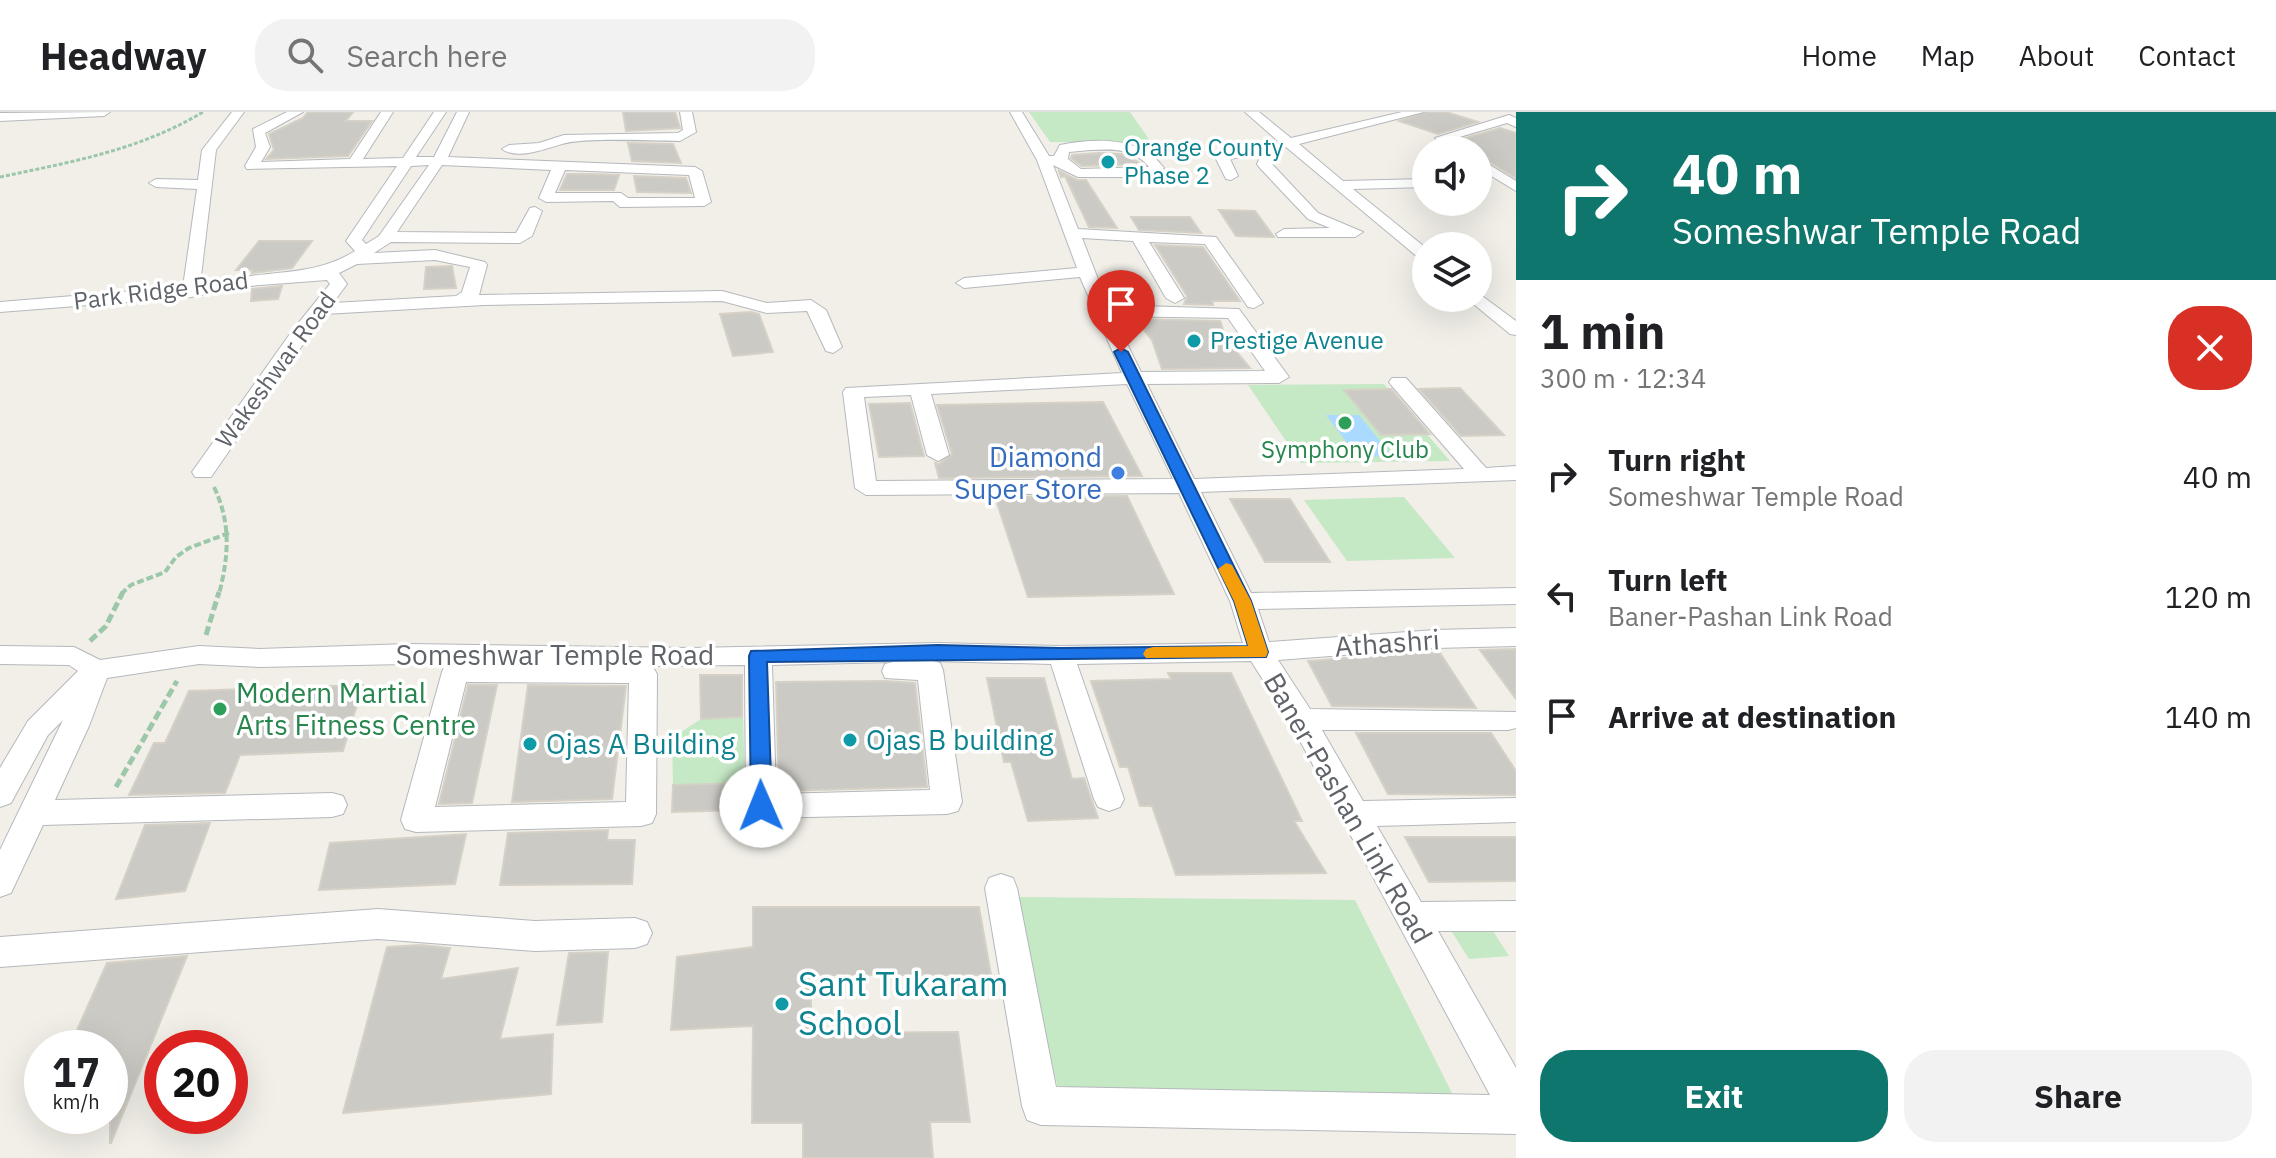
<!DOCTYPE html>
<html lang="en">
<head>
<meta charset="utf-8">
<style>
  :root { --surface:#fff; --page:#f2f2f2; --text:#202124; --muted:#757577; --line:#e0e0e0; --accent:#0f766e }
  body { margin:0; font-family:"IBM Plex Sans",sans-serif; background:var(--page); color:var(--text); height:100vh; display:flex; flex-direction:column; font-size:30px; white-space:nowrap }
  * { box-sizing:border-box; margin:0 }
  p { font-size:26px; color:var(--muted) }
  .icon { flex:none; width:44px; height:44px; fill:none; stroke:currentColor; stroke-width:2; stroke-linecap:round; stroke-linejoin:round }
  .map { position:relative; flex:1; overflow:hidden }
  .panel { display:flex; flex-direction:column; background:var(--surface); width:760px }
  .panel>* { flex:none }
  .hud { background:#0f766e; color:#fff; overflow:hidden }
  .fabs { position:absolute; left:1412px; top:24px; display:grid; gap:16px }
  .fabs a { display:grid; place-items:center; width:80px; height:80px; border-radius:50%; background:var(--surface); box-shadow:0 8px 32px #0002; font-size:40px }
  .speed { position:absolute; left:24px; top:918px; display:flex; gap:16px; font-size:40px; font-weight:700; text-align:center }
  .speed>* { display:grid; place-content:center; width:104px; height:104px; border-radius:50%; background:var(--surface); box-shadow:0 8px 32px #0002; line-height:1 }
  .speed small { font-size:20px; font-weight:400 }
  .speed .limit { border:12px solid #d22; background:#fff; color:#111 }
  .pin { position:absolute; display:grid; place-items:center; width:68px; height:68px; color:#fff; margin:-82px -34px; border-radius:50% 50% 50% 0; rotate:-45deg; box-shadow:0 0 8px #0007 }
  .pin .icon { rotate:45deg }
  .me { position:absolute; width:88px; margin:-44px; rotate:359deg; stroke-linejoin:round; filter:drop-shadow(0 0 6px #0008) }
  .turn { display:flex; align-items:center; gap:28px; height:168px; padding:0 24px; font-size:36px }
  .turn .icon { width:104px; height:104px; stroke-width:2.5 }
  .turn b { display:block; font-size:56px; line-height:68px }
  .round { display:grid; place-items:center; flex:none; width:84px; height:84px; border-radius:32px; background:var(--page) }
  .summary { display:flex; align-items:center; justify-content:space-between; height:136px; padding:0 24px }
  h1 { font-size:48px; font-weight:700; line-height:60px }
  .button { display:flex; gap:16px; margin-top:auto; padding:16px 24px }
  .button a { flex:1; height:92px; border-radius:32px; background:var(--accent); color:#fff; font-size:32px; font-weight:700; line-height:92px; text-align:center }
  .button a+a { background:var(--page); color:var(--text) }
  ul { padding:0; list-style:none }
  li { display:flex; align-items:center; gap:24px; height:120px; padding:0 24px }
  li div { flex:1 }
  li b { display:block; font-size:30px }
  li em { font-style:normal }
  header { display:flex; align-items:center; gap:48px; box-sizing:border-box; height:112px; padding:0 40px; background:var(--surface); border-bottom:2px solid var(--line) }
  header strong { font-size:38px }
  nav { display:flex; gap:44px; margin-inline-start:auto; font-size:28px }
  .search { width:560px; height:72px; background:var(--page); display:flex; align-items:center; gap:20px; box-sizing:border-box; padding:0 28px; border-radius:32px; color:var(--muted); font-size:30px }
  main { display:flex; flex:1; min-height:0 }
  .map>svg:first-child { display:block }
  .green { fill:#c5e8c5 }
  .water { fill:#aadaff }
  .building { fill:#cccac5; stroke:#d6d1c6; stroke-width:2 }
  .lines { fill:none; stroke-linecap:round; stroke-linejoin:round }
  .minor-casing { stroke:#b5b8bc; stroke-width:2 }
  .path-far2 { stroke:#9cc7a9; stroke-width:3; stroke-dasharray:4 2; stroke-linecap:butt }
  .path-far1 { stroke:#9cc7a9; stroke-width:4; stroke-dasharray:7 3; stroke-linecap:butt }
  .path { stroke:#9cc7a9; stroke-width:5; stroke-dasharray:9 4; stroke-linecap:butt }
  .minor { fill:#fff; fill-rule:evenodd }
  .route { fill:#1a73e8; stroke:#114b97; stroke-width:2 }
  .slow { fill:#f59e0b }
  .culture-dot { fill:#0f9aa8; stroke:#fff; stroke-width:3 }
  .leisure-dot { fill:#2e9e5b; stroke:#fff; stroke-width:3 }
  .shop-dot { fill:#3f7fe0; stroke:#fff; stroke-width:3 }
  .labels { text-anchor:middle; stroke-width:7; stroke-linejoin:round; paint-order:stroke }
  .far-culture-label { font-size:24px; fill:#0d838f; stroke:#fff; text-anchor:start }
  .far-street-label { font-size:24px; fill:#5f6368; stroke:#fff }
  .far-leisure-label { font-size:24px; fill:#27864d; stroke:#fff }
  .shop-label { font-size:28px; fill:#366cbe; stroke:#fff; text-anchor:end }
  .street-label { font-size:28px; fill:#5f6368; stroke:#fff }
  .leisure-label { font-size:28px; fill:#27864d; stroke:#fff; text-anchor:start }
  .culture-label { font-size:28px; fill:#0d838f; stroke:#fff; text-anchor:start }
  .near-culture-label { font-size:34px; fill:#0d838f; stroke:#fff; text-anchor:start }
</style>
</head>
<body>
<header>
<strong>Headway</strong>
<div class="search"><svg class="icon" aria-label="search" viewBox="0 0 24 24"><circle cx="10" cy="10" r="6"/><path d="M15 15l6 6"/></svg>Search here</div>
<nav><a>Home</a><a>Map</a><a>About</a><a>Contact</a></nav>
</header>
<main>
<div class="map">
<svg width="1516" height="1046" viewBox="0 0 1516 1046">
  <rect width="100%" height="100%" fill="#f1efe8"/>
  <path class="green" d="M1029 0H1130L1151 30H1050Z
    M1384 272 1450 349 1301 351 1248 273Z
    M1404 385 1455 446 1347 449 1304 388Z
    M743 605 745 671 673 673 672 626 701 607Z
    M1012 785 1355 788 1460 997 1064 1001Z
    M1486 808 1509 844 1469 847 1445 809Z"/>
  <path class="water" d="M1326 303H1359L1392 344 1358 345Z"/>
  <path class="building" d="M308 0H353L346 9H372L348 44 266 47 274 38 269 22 303 6Z
    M623 0H675L680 16 626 19Z
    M1427 0H1446L1478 10 1438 22 1399 9Z
    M1500 16 1516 21V66L1478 43V38H1470L1459 28Z
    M628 31 673 32 681 51 632 49Z
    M1098 41 1122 42 1142 52 1082 54 1071 46 1072 43Z
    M1059 59 1077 68H1086L1117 116 1089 115 1065 64 1061 65Z
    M567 62H590L619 63 614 78H560Z
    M634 64 686 66 691 81 637 80Z
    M1219 98 1255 99 1274 125 1236 124Z
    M1131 105H1190L1201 121 1139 118Z
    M259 129H312L292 156 252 161V158H236Z
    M1155 133 1203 135 1240 189H1212L1213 193 1184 192 1187 184Z
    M452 154 456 176 424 177 426 155Z
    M282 174 278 187 251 189 252 177Z
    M751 200 759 202 773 240 733 244 720 202Z
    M1135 207 1220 209 1227 228 1250 256 1162 257 1152 228Z
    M1455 276H1460L1504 323 1461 324 1419 277Z
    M1391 277 1430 322 1381 323 1344 278Z
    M1103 290 1142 364 939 366 935 351 939 352 952 342 937 293Z
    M910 291 924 344 879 345 869 292Z
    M1127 384 1174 482 1028 485 995 385Z
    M1230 387H1290L1330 450H1265Z
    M1516 537V587L1480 538Z
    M1406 541H1440L1476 596 1332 594 1308 549Z
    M1168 561H1231L1302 709H1294L1326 761 1176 763 1152 694H1140L1128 655H1120L1091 569 1171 567Z
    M700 563H742V605L701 607Z
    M987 566H1044L1072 667 1084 666 1098 706 1028 709 1011 650H1004Z
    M885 569 915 571 927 675 779 679 776 570Z
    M363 573 343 639 240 643 225 681 129 683 154 631H165L189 579Z
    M468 573H497L472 691 439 692Z
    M528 573 626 574 612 687 512 690Z
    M1356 621H1491L1516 659V683L1388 682Z
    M743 671 745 698 672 700 673 673Z
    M210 711 185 779 116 787 145 713Z
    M608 718 607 728H635L632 772 500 773 508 721Z
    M466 722 455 772 319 778 330 731Z
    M1405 725H1516V769L1429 770Z
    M753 795H979L991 863H810L812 921 958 920 970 1010H930L933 1046H803V1011H752L753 914 671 918 677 845 753 835Z
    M421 833 450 836 441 867 518 856 500 927 553 922 551 982 343 1001 387 835Z
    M608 840 602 910 557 913 569 841Z
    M187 844 111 1031H110V936H69L107 851Z"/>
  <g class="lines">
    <g class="minor-casing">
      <path id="minor" d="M110 0 104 4 0 9V1Z
        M232 0H244L216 38 200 173C217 170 234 166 251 164 288 159 322 160 355 139L346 129 397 54 247 57 245 54 256 35 253 17 287 0H303L265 21 270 35 261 50 350 47 381 0H393L363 47 403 46 434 0H446L416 45H434L457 0H469L448 45 695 55 702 59 711 90 704 94 620 95 613 89 546 90 539 86 551 58 442 53 397 120 516 121 530 96 535 95 542 99 532 124 520 131 391 130 374 141 435 138 485 150 487 153 479 183 722 179 767 191 811 188 826 198 842 235 833 241 826 239 807 199 767 201 722 189 484 193 324 202 211 365H195L192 360 292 219 330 172 327 168 248 174 191 185 0 200V190L183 175 197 77 156 75 149 71 156 67 198 68 202 38ZM429 53 379 124 366 132 362 128 411 54ZM565 58 689 63 695 86H628L621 81H555ZM435 148 470 155 462 180 456 184 333 191 347 172 339 161 357 152Z
        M680 0H692L696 20 680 29C650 29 587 25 562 32 545 37 517 48 502 37L509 33 539 31 564 23 678 21 683 18Z
        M1010 0H1022L1049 44H1054L1060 33C1096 26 1140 24 1164 56L1150 65H1078L1053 53 1078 117 1216 125 1263 191 1254 196 1248 195 1205 132 1149 130 1184 186 1175 191 1166 186 1133 129 1082 126 1108 193 1239 197 1289 265 1279 271 1147 272 1194 367 1464 357 1392 274 1389 270 1392 266H1406L1486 356 1516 354V368L1201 380 1251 481 1516 476V492L1258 497 1269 530 1435 518 1516 516V534L1435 536 1278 548 1310 597 1516 600V616L1508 618H1322L1363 689 1516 686V710L1377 714 1421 790 1516 789V819H1438L1516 956V1022L1041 1013 1027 1008 1022 994 985 776 989 766 1001 762 1013 766 1017 776 1056 975 1490 983 1291 612 1251 549 1077 552 1124 687 1120 695 1109 699 1098 695 1094 687 1051 552 933 549 940 551 943 558 962 690 958 699 947 702 761 706 750 703 746 694 745 553 647 554 653 555 657 562 656 702 652 711 641 714 416 720 405 717 401 708 442 560 445 553 454 551 259 555 199 552 107 566 89 614 55 688 332 681 343 684 347 693 343 702 332 705 43 713 11 781 0 785V738L63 608 48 623 11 691 0 695V656L28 609 78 559 69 553 0 552V534L74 535 100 548 199 534 259 537 409 532 692 536 938 531 1061 534 1243 531 1230 489 1179 381 866 383 855 376 843 280 846 276 1122 261 1080 165 964 176 956 171 964 166 1077 156 1037 48ZM1090 38C1112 37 1134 36 1149 55L1081 57 1068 47 1069 40ZM1113 204 1228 206 1265 259 1141 260ZM1127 272 1173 367 876 369 864 285 911 283 927 343 938 349 949 343 931 282ZM893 550 885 552 882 559 885 566 918 568 930 678 776 682 772 553ZM466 570 629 571 626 690 435 695Z
        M1245 0H1259L1291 26 1402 0H1424L1299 32 1343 69 1426 67V75L1353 77 1426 136V149L1420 147 1286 35 1277 38 1271 51 1318 101 1363 120 1355 125H1278L1276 122 1284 117 1330 116 1308 107 1259 55 1257 52 1262 41 1230 47 1238 64 1231 68 1226 67 1215 45 1217 42 1278 29Z
        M1509 3 1516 6V15L1507 11 1453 27 1467 38H1451L1435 26Z
        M1478 46 1516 69V79L1478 56Z
        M1478 181 1516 209V223L1510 222 1471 190 1468 186H1478Z
        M378 797 535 809 635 806 647 810 652 821 647 832 635 836 535 839 378 827 0 855V825Z"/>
    </g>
    <path class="path-far2" d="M0 65C71 50 140 38 203 0"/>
    <path class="path-far1" d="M214 375C231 411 229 443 219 482
      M121 482 131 473 165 460 176 445 189 436 229 421"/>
    <path class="path" d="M206 523 219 480
      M90 529 106 514 123 480
      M116 675 177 569"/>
    <use href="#minor" class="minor"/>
  </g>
  <path class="route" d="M1121 236 1128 240 1251 489 1268 540 1266 545 767 550 772 694 769 700 761 703 754 700 751 694 749 544 751 539 938 533 1061 536 1248 534 1234 489 1114 240Z"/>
  <path class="slow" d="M1226 451 1232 453 1251 489 1268 540 1266 545 1146 546 1143 542 1146 537 1153 535 1248 534 1234 489 1218 457Z"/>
  <g class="culture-dot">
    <circle cx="1108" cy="50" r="8"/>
    <circle cx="1194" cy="229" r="8"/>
    <circle cx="850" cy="628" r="8"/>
    <circle cx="530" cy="632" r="8"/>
    <circle cx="782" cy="892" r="8"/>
  </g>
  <g class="leisure-dot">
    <circle cx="1345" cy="311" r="8"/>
    <circle cx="220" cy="597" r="8"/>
  </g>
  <circle class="shop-dot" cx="1118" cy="361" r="8"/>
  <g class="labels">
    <g class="far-culture-label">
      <text x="1124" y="44">Orange County<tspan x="1124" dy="28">Phase 2</tspan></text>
      <text x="1210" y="237">Prestige Avenue</text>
    </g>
    <g class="far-street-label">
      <text transform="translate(161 179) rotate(-7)" y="8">Park Ridge Road</text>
      <text transform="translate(276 258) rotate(-54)" y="8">Wakeshwar Road</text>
    </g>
    <g class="far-leisure-label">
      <text x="1345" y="346">Symphony Club</text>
    </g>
    <g class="shop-label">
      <text x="1102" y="355">Diamond<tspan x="1102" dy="32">Super Store</tspan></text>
    </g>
    <g class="street-label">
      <text transform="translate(1387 531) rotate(-4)" y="10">Athashri</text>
      <text x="555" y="553">Someshwar Temple Road</text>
      <text transform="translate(1348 696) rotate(60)" y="10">Baner-Pashan Link Road</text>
    </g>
    <g class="leisure-label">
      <text x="236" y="591">Modern Martial<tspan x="236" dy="32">Arts Fitness Centre</tspan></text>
    </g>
    <g class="culture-label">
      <text x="866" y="638">Ojas B building</text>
      <text x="546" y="642">Ojas A Building</text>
    </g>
    <g class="near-culture-label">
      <text x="798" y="884">Sant Tukaram<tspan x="798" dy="39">School</tspan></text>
    </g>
  </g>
</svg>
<div class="fabs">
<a><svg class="icon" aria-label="sound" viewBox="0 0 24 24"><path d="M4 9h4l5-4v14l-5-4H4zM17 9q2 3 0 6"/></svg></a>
<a><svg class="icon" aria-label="layers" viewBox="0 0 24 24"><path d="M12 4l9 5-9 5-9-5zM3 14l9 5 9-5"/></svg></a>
</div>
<div class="speed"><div>17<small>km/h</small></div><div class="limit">20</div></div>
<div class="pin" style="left:1121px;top:240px;background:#d93025"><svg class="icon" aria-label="arrive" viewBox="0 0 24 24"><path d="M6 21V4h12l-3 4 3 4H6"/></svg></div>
<svg class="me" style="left:761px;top:694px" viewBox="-20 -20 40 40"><circle r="19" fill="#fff"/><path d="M0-13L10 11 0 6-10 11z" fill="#1a73e8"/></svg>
</div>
<section class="panel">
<div class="hud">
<div class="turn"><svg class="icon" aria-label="right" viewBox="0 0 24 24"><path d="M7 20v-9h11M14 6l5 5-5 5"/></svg><div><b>40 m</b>Someshwar Temple Road</div></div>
</div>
<div class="summary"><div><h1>1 min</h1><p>300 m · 12:34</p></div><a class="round" style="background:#d93025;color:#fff"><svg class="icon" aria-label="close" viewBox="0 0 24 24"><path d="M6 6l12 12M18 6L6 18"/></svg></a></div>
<ul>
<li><svg class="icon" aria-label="right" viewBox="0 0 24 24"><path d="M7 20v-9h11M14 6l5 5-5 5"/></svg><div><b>Turn right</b><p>Someshwar Temple Road</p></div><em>40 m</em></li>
<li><svg class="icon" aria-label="left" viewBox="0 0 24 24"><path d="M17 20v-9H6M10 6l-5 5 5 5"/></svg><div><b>Turn left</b><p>Baner-Pashan Link Road</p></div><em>120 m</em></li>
<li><svg class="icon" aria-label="arrive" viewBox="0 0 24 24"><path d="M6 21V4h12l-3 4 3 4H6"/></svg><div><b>Arrive at destination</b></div><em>140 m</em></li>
</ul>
<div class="button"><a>Exit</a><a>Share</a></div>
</section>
</main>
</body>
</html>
